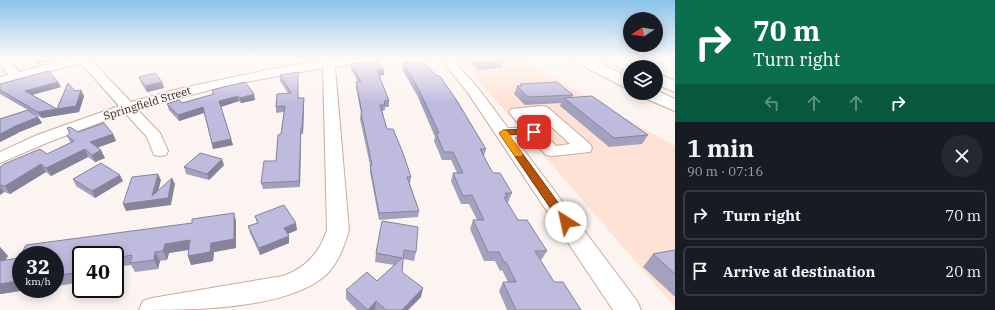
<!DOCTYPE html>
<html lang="en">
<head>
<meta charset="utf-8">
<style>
  :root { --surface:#171b24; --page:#242831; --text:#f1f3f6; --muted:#9ea1a6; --line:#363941 }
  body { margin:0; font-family:"IBM Plex Serif",serif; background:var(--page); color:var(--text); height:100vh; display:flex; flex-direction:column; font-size:15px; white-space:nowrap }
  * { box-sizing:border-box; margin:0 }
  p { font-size:13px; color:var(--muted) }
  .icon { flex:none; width:22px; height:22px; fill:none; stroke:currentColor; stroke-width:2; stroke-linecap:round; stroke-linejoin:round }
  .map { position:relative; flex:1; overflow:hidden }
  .panel { display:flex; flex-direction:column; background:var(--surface); width:320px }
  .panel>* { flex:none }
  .hud { background:#0b6e4f; color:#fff; overflow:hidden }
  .needle { width:26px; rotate:258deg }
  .buttons { position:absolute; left:623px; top:12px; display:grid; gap:8px }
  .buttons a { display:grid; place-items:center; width:40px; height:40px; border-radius:50%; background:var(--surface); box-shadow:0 2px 10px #0003; font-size:20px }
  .speed { position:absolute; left:12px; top:246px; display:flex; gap:8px; font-size:20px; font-weight:700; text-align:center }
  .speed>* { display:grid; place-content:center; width:52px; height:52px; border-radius:50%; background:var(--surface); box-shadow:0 2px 10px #0003; line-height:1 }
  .speed small { font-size:10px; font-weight:400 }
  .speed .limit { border:2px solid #111; border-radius:6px; background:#fff; color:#111 }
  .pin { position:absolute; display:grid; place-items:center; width:34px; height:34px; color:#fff; margin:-17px; border-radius:8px; box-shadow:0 2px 6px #0006 }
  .me { position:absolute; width:44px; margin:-22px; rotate:325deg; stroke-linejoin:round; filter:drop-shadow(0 0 3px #0008) }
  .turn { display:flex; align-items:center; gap:14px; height:84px; padding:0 12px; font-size:18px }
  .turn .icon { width:52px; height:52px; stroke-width:2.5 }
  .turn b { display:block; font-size:28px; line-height:34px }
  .lanes { display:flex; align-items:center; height:38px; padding:0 12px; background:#0003; justify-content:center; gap:20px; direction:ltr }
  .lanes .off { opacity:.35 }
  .round { display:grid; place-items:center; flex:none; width:42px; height:42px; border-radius:21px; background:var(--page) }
  .headline { display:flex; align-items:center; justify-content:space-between; height:68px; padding:0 12px }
  h1 { font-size:24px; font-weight:800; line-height:30px }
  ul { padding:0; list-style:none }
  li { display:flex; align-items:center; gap:12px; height:50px; margin:0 8px 6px; padding:0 4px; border:2px solid var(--line); border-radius:6px }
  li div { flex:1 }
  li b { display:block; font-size:15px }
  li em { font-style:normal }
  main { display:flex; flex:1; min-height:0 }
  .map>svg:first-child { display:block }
  .built { fill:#fee2d5 }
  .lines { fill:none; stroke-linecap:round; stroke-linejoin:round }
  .minor-casing { stroke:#ceaa98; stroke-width:2 }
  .highway-casing { stroke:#ceaa98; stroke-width:2 }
  .minor { fill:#fff; fill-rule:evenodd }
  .highway { fill:#fff; fill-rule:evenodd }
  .wall { fill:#a4a1bf }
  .shaded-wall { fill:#86839b }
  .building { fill:#bfbbde; stroke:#86839b }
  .route { fill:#b45309; stroke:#753606 }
  .slow { fill:#f59e0b }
  .labels { text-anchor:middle; stroke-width:3.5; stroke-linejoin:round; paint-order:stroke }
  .far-street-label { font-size:11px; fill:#372922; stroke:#fcf4f0 }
</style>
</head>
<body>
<main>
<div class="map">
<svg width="675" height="310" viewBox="0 0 675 310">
  <rect width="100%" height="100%" fill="#fcf4f0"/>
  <path class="built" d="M460 59H520L675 146V307Z"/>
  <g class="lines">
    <g class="minor-casing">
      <path id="minor" d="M0 59H12L14 66 19 72 68 59H90L131 102 182 88 277 68 329 60 377 59 372 62 335 67 349 230C344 247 338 264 325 276 284 310 192 310 139 310L143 301 152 298 283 276C306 268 320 252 327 230L323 68 229 85 137 109 160 133 168 151 166 155 160 156 154 155 147 137 125 113 49 142 0 163V152L37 135 119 106 81 63 0 85V77L8 75 2 66Z
        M441 59H452L478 88 508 128H522L509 112 511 109 542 106 547 107 590 144 592 148 590 152 552 156 546 155 530 137H514L637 301 641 310H613L468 93ZM527 115H539L570 144 556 146Z"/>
    </g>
    <g class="highway-casing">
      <path id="highway" d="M573 59H592L630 78V89L624 87 575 62Z
        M606 59C617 59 631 57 638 67H630V72L608 62Z
        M656 73 675 81V92L656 84Z
        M656 90 675 99V111L642 97 639 93H656Z"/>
    </g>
    <use href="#minor" class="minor"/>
    <use href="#highway" class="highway"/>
  </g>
  <path class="wall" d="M466 59H502L503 60 501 68 479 70Z
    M403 62 486 149 484 156 491 170 512 193 508 202H507L518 220 547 251 542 259 540 260 554 282 581 310H507L499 291 503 282H508L502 270 500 271 495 261H484L470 229 473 220H477L469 204H461L451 181 453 173H457L451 160H442L434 141 435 137 418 97 402 69Z
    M351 64 384 75H379L389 101V107H385V110L382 111 387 129 411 177 410 184 419 211 418 217 379 220 370 172V165L360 119 361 113 356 87V82H358L351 69Z
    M280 75 299 98H304V104L303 134H301L300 187 263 189 261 183 276 161 281 134 284 112 276 113V107L288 93 280 81Z
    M139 77 162 82 164 88 147 92 141 83Z
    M58 82 61 87 32 95 57 109 75 91 81 90 84 96 79 112 42 118 31 112 38 117 42 123 17 133H18L0 142V119L28 110 0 94V84Z
    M245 82 255 100 241 103 239 101 221 107 233 145 213 149 204 113 179 121 169 110 167 104 182 103 213 95 212 90Z
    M520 84 573 95 572 97 648 135 642 144 609 147 560 106 561 103 525 105 514 94 517 86H519Z
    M67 128 78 132 113 134 116 141 98 147 105 158 95 162 88 157 51 176 46 172 10 194 4 192 0 195V167L47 154 71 143 67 136 69 133Z
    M224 165 209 180 186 174 184 167Z
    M73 179 123 181 95 198 76 186Z
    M234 213 236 222V248L214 252 213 261 191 265 188 256 189 250 169 253 167 260 160 261 158 269 135 272 131 265 115 267V255H81V282L58 286 55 282V255L21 289H26V290L1 294H0V247L8 256 5 260 19 258 192 223Z
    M255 216 297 230 288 234 289 243 260 255 250 233 248 226 257 223Z
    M382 221 416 252 414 261 403 259 402 272 421 297 408 310H357L346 299V290L377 281 394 265 375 262 376 253Z
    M675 250V297L643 267 653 254Z"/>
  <path class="shaded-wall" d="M37 59H48V61L37 64 35 60Z
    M377 70H384V75L377 76Z
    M58 82 61 87 28 96 25 91Z
    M162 82 164 88 147 92 145 86Z
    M81 90 84 96 79 112 42 118 38 112 76 106Z
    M254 94 255 100 241 103 240 98Z
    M238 96 239 101 220 107 219 101Z
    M304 98V104L303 134 302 128Z
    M203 107 204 113 179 121 178 115Z
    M38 117 42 123 17 133H18L0 142V134L13 127Z
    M301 128V134L300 187 299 181Z
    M113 134 116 141 94 149 90 142Z
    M231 139 233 145 213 149 212 143Z
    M85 149 88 157 51 176 46 168Z
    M101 150 105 158 95 162 92 155Z
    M222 159 224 165 209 180 207 174Z
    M41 164 46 172 10 194 5 186Z
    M158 174 161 180 156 200 172 178 175 184 171 205 126 211 123 204 152 196Z
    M120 175 123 181 95 198 92 191Z
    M0 186 4 192 0 195Z
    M234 213 236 222V248L214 252 213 261 191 265 188 256 211 243Z
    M296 223 297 230 285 235 284 228Z
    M289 236V243L260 255 259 248Z
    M190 240 193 249 169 253 167 260 163 251 165 244Z
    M0 247 8 256 0 269Z
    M155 252 160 261 158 269 154 260Z
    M21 276V289H26V290L1 294H0V284Z
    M423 288 421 297 408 310H402Z
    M376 301 375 310H368Z"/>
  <path class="building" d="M477 59H502L503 60 481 62Z
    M377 60 384 70H377L389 101H384L385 105H380L387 129H393L403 153 411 177H407L419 211 379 213 370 165H372L361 113H362L356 82H361L351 64Z
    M422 61 437 76H440L457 101 486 149H480L491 170 494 173H500L512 193H505L507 197H504L518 220H527L547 251H535L554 282H563L581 310H516L503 282H516L506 262H504L499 252H488L473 220H484L472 195 463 196 453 173H463L453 152H444L436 133H439L419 90 403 62Z
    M49 71 58 82 25 91 57 109 68 83 75 91 81 90 76 106 38 112 0 90V84Z
    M298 72V98H304L302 128H301L299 181 261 183 264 161H276L278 135 281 134 285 106 276 107 277 94 291 93 280 75Z
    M155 73 162 82 145 86 139 77Z
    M245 82 254 94 240 98 238 96 219 101 231 139 212 143 203 107 178 115 167 104 179 100 182 103 214 94 212 90Z
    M557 82 573 95 528 97 517 86H522L520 84Z
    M592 96 648 135 614 138 564 98Z
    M28 110 38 117 13 127H14L0 134V119Z
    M104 123 113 134 90 142 101 150 92 155 85 149 46 168 41 164 5 186 0 185V167L4 164 40 149 47 154 74 141 67 136 70 133 67 128 70 127 78 132Z
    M200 153 222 159 207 174 184 167Z
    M101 163 120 175 92 191 73 179Z
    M158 174 152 196 172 178 168 198 123 204 132 177Z
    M284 205 296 223 284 228 289 236 259 248 248 226 258 223 255 216Z
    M234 213V239L211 243 210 252 188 256 190 240 165 244 163 251 155 252 154 260 130 263 132 255 115 258V255H81V272L55 276V268L56 265 55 266V255H21V276L18 281 0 284V261L19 258 26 245 192 223V219Z
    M382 221 418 227 416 252 404 250 402 272 423 288 402 310H386L376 301 368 310 346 290 367 272 377 281 402 258 376 253Z
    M675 250V274L653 254Z"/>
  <linearGradient id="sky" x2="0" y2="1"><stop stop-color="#8cc4eb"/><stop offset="0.57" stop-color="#fefaf8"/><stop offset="1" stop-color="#fefaf8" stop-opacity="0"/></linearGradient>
  <rect width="675" height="103" fill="url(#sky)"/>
  <path class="route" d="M534 129 538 132 536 133 509 135 570 219 572 222 570 225 566 226 562 225 499 133 503 130Z"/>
  <path class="slow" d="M503 130 507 131 523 154 521 156H515L499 133Z"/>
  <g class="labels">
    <g class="far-street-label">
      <text transform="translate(147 103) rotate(-17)" y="4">Springfield Street</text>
    </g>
  </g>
</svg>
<div class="buttons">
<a><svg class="needle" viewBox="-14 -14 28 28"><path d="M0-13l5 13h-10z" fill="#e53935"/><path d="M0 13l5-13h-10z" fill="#9ea1a6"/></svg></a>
<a><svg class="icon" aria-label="layers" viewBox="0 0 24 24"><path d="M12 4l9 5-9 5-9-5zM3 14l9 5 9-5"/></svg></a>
</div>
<div class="speed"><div>32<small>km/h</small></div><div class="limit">40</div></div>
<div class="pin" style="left:534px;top:132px;background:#d93025"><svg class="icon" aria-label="arrive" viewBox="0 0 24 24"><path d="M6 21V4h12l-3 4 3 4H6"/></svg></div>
<svg class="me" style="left:566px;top:222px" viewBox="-20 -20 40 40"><circle r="19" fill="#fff"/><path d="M0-13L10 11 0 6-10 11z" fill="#b45309"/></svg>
</div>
<section class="panel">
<div class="hud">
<div class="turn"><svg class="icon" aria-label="right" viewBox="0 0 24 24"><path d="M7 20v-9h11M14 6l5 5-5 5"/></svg><div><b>70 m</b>Turn right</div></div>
<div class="lanes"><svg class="icon off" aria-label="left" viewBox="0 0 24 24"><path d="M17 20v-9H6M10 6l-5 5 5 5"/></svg><svg class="icon off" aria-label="ahead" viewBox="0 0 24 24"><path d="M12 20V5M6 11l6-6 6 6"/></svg><svg class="icon off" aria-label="ahead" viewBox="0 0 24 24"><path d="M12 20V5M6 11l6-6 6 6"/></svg><svg class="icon" aria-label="right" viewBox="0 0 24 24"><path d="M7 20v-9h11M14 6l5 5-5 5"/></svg></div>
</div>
<div class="headline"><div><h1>1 min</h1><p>90 m · 07:16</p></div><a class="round"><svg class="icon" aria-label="close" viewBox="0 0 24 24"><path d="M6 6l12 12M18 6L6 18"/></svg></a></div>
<ul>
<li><svg class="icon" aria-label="right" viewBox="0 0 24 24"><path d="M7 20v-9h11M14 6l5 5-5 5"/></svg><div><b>Turn right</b></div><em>70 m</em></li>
<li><svg class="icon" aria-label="arrive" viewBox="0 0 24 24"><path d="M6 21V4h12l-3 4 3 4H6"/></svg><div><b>Arrive at destination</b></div><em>20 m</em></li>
</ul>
</section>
</main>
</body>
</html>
